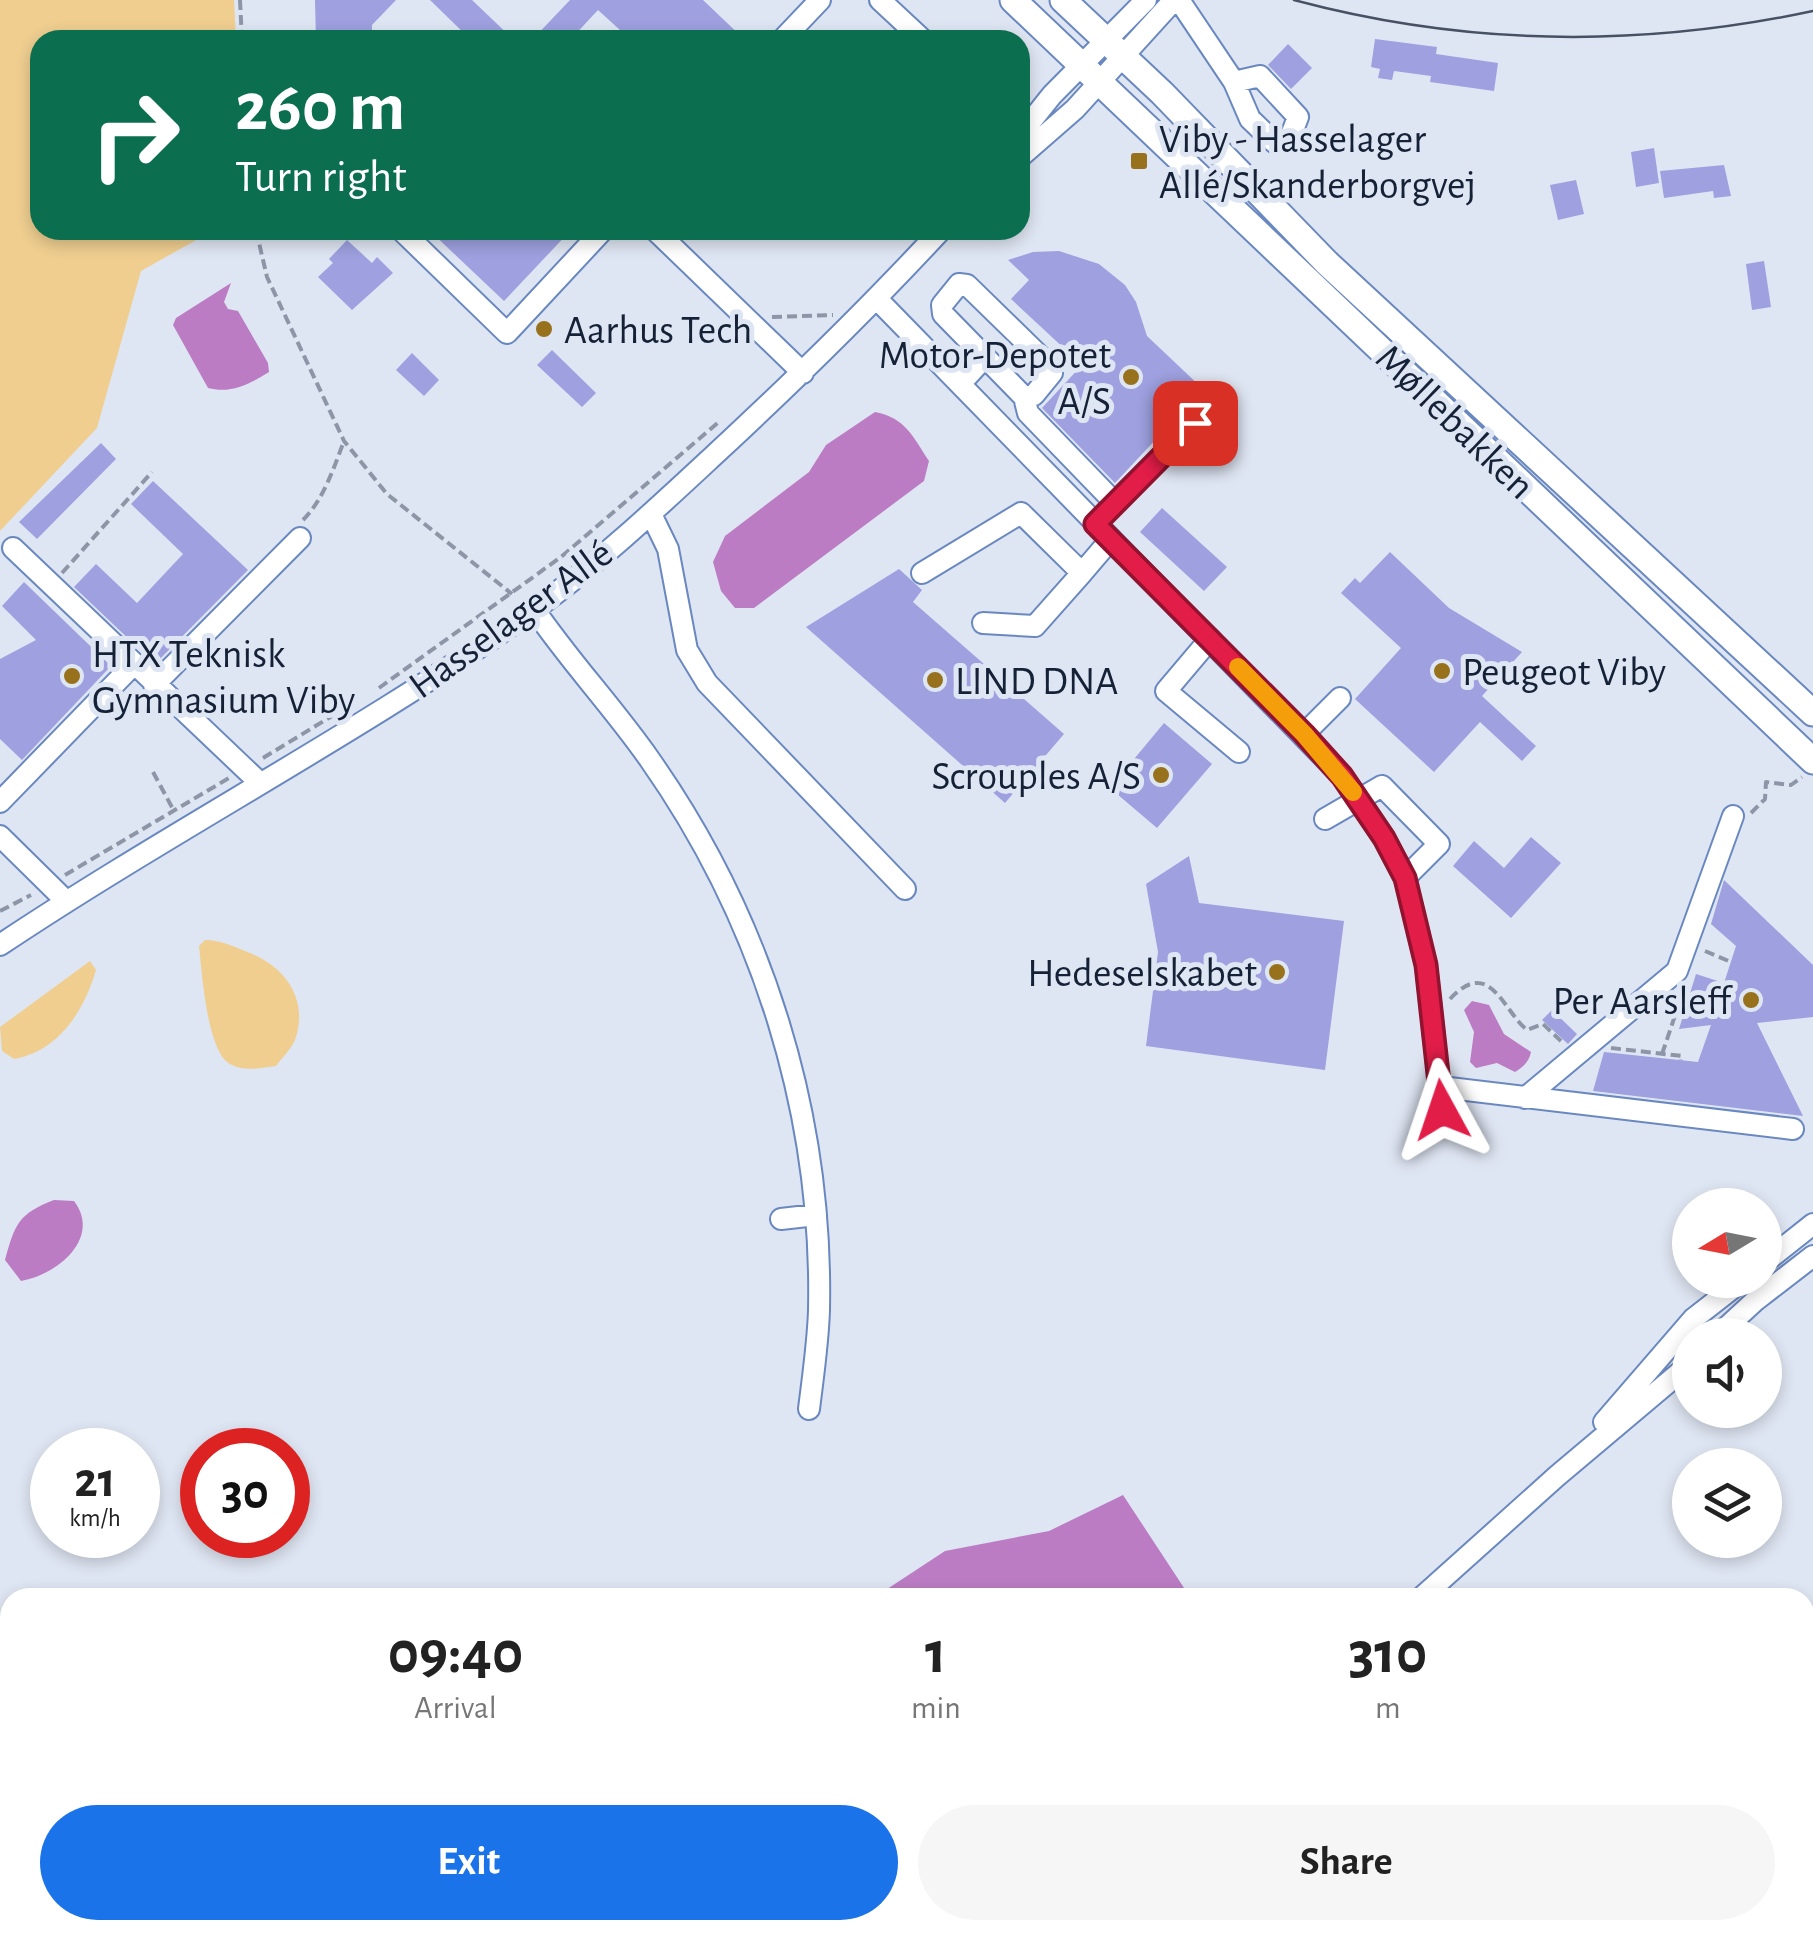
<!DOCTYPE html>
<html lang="en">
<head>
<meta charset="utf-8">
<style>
  :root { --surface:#fff; --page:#f6f6f6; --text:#222; --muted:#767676; --accent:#1a73e8 }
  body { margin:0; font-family:"Alegreya Sans",sans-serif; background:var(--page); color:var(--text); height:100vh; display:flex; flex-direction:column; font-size:38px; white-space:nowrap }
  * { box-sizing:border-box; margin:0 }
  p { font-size:32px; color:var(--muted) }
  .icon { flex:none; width:55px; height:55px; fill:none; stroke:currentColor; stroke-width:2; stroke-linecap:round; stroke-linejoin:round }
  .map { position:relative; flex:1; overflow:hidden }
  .panel { position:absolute; left:0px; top:1588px; width:1815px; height:352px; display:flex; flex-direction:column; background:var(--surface); border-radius:30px 30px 0 0; box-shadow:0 5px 15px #0003 }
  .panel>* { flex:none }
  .hud { position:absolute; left:30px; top:30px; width:1000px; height:210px; border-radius:30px; box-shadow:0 5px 15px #0003; background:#0b6e4f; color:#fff; overflow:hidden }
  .needle { width:65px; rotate:260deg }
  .buttons { position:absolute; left:1672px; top:1188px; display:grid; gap:20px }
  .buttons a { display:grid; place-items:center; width:110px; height:110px; border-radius:50%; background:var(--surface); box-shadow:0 5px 15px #0003; font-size:50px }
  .speed { position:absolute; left:30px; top:1428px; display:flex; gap:20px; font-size:50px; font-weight:700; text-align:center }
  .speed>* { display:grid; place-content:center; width:130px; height:130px; border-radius:50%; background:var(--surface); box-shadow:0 5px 15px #0003; line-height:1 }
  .speed small { font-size:25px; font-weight:400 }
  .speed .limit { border:15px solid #d22; background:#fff; color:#111 }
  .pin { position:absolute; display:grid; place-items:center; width:85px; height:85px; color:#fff; margin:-42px; border-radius:20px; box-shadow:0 5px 15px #0006 }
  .me { position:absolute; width:110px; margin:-55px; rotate:355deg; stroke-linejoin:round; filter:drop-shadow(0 0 8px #0008) }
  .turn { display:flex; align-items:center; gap:35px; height:210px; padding:0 40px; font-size:45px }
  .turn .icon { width:130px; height:130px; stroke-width:2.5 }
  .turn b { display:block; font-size:70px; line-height:85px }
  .eta { display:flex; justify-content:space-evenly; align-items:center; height:170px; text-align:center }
  .eta b { font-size:60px; font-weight:700; line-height:70px }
  .button { display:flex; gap:20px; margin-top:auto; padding:20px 40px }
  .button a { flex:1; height:115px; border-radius:60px; background:var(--accent); color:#fff; font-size:40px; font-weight:700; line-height:115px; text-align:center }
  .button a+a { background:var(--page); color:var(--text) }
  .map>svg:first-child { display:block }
  .green { fill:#efce90 }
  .water { fill:#bb7cc3 }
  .building { fill:#9ea0df }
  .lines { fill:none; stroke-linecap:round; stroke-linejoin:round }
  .minor-casing { stroke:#6a88c0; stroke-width:24 }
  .major-casing { stroke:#6a88c0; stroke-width:29 }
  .path { stroke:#8d96a7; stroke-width:4; stroke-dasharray:10 5; stroke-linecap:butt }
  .minor { stroke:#fff; stroke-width:20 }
  .major { stroke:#fff; stroke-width:25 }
  .tram { stroke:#465164; stroke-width:2.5 }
  .route-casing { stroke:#92132f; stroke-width:25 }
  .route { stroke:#e11d48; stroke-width:18 }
  .slow { stroke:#f59e0b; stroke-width:18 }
  .poi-dot { fill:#97711b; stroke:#dfe6f3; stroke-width:4 }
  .labels { text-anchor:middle; stroke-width:10; stroke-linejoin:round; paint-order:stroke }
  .poi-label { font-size:40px; fill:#152137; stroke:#dfe6f3; text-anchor:start }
  .street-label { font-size:40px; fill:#152137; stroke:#dfe6f3 }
</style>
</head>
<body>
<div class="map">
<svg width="1813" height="1938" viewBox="0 0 1813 1938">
  <rect width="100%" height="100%" fill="#dfe6f3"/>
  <path class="green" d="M0 0H234L236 40H40V230H214L141 271 97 428 0 531Z
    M205 940C221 940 235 947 250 953 286 967 309 1000 295 1040 291 1049 282 1058 276 1066 261 1068 244 1072 230 1064 207 1052 202 972 199 946Z
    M90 961 96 970C84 1011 59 1051 14 1059L2 1051 0 1027Z"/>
  <path class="water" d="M231 283 224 302 228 309 238 311 268 363 269 372C250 384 231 394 208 388L173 325 176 318Z
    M875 412C906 418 913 437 929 461L924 481 754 608H735L721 591 713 562 725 536 809 472 826 445Z
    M1472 1001 1489 1005 1504 1034 1531 1052C1529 1062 1523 1067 1515 1072L1497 1063 1476 1068 1470 1062 1474 1032 1464 1010Z
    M54 1200 74 1201C102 1238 57 1275 21 1281L5 1260C15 1224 18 1214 54 1200Z
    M1123 1495 1190 1597H875L945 1551 1049 1531Z"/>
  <path class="building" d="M315 0H396L372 25V40H316Z
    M430 0H472L514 40H471Z
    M570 0H703L745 40H631L598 10 570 40H532Z
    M1375 39 1437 47 1436 54 1498 63 1494 91 1430 82 1431 76 1394 71 1392 80 1378 78 1380 69 1371 67Z
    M1288 44 1312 68 1291 89 1268 65Z
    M1654 148 1659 183 1636 187 1631 152Z
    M1724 165 1731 196 1714 198 1713 191 1664 198 1660 171Z
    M1576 180 1584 214 1558 220 1550 185Z
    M429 230H571L504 301Z
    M347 240 372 263 377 257 393 273 352 310 318 277 333 263 329 259Z
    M1059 251 1099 264 1125 285 1136 302 1147 336 1203 389 1115 483 1042 408 1082 365 1011 299 1029 280 1008 260 1033 252Z
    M1764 261 1771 307 1752 310 1746 264Z
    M552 350 596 393 582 407 537 365Z
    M412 353 439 380 424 396 396 370Z
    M101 443 116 459 37 539 19 522Z
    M153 481 248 570 155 664 74 587 96 564 137 603 183 554 131 504Z
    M1162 508 1227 567 1204 591 1140 532Z
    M1390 552 1449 608 1522 652 1482 696 1536 746 1522 761 1480 722 1434 772 1355 699 1401 648 1341 593 1355 578 1360 583Z
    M899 569 922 590 913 602 1064 734 1005 803 806 627Z
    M24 582 111 666 22 760 0 739V659L36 640 2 606Z
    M1164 723 1212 764 1157 828 1110 788Z
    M1531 837 1561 863 1511 918 1453 866 1474 841 1504 868Z
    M1189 856 1199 903 1344 921 1325 1070 1146 1046 1158 952 1146 884Z
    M1724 880 1813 965V1017L1757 1023 1803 1116 1593 1091 1604 1052 1698 1062 1711 1025 1679 1029 1696 974 1724 983 1736 946 1711 924Z
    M1552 1010 1577 1034 1568 1044 1542 1020Z"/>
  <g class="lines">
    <g class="minor-casing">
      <path id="minor" d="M880 0 923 40
        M1179 0 1234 82 1250 119 1274 142 1290 138 1298 117 1260 76 1234 82
        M782 40 820 0
        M1020 135 1052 95 1146 0
        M1020 157 1075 109 1174 0
        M401 230 507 333 603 230
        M655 230 803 373
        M877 299 1342 776 1384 838 1405 878 1426 965 1442 1110
        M960 384 985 357 943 314 942 305 959 284 967 285 1049 365 1052 373 1034 395 1024 397 985 357
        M1024 397 1028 413 1115 503
        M1107 511 1195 423
        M651 514 668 549 687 650 707 683 905 889
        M13 548 260 783
        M922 573 1021 513 1082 573 1111 539
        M534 609C570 662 614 708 650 760 763 921 823 1114 819 1310 818 1343 813 1376 809 1409
        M983 623 1035 626 1082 573
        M1210 639 1166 691 1239 752
        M154 685 300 538
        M1304 734 1340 698
        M0 802 133 665
        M1325 819 1382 786 1439 844 1405 878
        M0 836 66 901
        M0 945C174 829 361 732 532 611 595 566 653 512 710 459 790 385 867 310 941 230
        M1441 1087 1793 1129
        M1525 1098 1677 971 1733 816
        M781 1219 816 1215
        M1765 1262 1813 1224
        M1718 1335 1756 1300 1813 1256
        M1604 1422 1693 1319 1743 1280
        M1421 1598 1557 1476 1690 1364
        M1029 1938 1038 1930"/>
    </g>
    <g class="major-casing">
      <path id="major" d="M1013 0 1813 761
        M1063 0 1162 93 1327 263 1813 713"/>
    </g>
    <path class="path" d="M240 0 242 40
      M256 230 267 277 344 441 387 494 512 594
      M772 317 833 315
      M303 520C324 499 334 467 344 441
      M62 573 152 472
      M379 688 561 557 721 420
      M263 758 332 716
      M153 772 174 811
      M1751 813 1765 799 1766 782 1791 785 1802 777
      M65 875 229 778
      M0 911 31 895
      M1705 951 1731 962
      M1450 999C1490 956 1503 1011 1527 1030L1543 1024 1561 1041
      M1611 1048 1682 1056 1681 1060
      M1662 1054 1683 992"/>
    <use href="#minor" class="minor"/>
    <use href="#major" class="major"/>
    <path class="tram" d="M1294 0C1466 46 1640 48 1813 11"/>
  </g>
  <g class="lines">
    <g class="route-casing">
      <path id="route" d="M1195 423 1095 524 1304 734 1342 776 1384 838 1405 878 1426 965 1442 1110"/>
    </g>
    <use href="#route" class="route"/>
    <path class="slow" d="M1238 667 1304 734 1353 792"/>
  </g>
  <g class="poi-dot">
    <rect x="1129" y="151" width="20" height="20" rx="5"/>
    <circle cx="544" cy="329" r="10"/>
    <circle cx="1131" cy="377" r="10"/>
    <circle cx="1442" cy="671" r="10"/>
    <circle cx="72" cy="676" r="10"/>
    <circle cx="935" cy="680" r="10"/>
    <circle cx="1161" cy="775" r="10"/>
    <circle cx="1277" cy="972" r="10"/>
    <circle cx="1751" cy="1000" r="10"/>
  </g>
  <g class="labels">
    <g class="poi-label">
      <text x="1159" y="152">Viby - Hasselager<tspan x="1159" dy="46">Allé/Skanderborgvej</tspan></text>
      <text x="564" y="343">Aarhus Tech</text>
      <text x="1111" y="368" text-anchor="end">Motor-Depotet<tspan x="1111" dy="46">A/S</tspan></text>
      <text x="92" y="667">HTX Teknisk<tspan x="92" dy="46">Gymnasium Viby</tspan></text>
      <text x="1462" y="685">Peugeot Viby</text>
      <text x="955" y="694">LIND DNA</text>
      <text x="1141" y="789" text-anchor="end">Scrouples A/S</text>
      <text x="1257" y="986" text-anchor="end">Hedeselskabet</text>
      <text x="1731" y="1014" text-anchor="end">Per Aarsleff</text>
    </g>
    <g class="street-label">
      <text transform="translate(1456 421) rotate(44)" y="14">Møllebakken</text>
      <text transform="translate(510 618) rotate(-36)" y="14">Hasselager Allé</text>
    </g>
  </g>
</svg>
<div class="buttons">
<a><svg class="needle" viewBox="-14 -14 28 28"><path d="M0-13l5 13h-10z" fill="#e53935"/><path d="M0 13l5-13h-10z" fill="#767676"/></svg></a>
<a><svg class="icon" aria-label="sound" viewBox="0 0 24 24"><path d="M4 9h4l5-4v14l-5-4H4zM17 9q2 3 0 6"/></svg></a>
<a><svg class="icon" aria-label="layers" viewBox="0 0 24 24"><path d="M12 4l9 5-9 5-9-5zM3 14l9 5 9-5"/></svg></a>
</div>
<div class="speed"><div>21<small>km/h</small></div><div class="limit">30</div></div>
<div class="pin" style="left:1195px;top:423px;background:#d93025"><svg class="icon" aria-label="arrive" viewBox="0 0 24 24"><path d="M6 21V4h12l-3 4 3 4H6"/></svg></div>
<svg class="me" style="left:1442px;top:1110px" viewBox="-20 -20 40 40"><path d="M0-17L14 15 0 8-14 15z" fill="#e11d48" stroke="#fff" stroke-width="4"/></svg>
<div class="hud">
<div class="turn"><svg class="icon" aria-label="right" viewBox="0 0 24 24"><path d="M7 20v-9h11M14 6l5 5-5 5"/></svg><div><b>260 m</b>Turn right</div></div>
</div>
<section class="panel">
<div class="eta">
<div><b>09:40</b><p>Arrival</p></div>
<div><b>1</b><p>min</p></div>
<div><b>310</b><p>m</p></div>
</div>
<div class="button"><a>Exit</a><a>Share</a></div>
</section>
</div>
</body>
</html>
